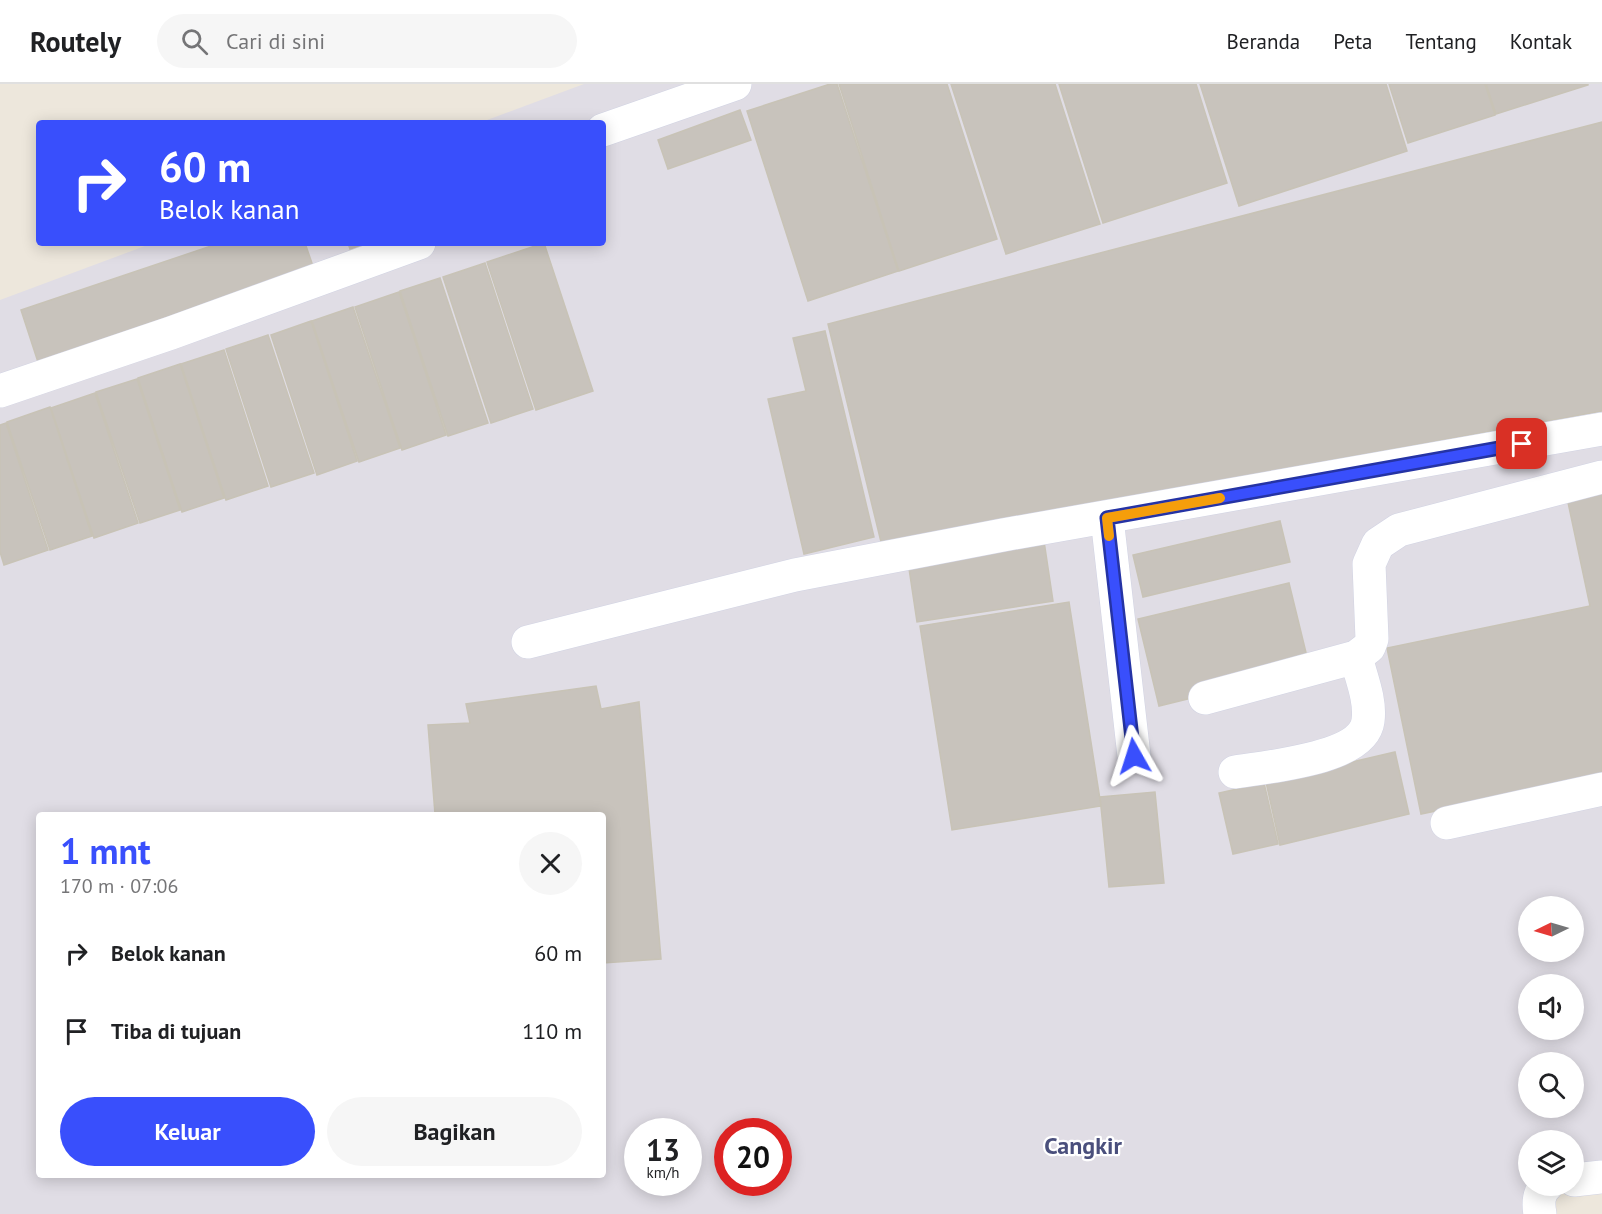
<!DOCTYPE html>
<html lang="id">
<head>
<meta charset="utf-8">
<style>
  :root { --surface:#fff; --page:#f6f6f6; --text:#202124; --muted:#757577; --line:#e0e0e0; --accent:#394ffc }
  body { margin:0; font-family:"PT Sans",sans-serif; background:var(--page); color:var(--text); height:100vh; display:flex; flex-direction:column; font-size:22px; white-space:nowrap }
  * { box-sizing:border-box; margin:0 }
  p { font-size:20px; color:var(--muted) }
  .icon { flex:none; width:33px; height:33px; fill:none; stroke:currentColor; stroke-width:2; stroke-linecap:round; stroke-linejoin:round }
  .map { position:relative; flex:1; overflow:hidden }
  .panel { position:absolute; left:36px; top:728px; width:570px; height:366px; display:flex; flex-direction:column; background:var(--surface); border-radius:6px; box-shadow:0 3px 15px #0003 }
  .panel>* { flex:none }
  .guide { position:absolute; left:36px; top:36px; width:570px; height:126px; border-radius:6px; box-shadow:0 3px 15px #0003; background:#394ffc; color:#fff; overflow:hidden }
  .needle { width:39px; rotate:265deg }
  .controls { position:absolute; left:1518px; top:812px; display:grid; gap:12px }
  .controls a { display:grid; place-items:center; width:66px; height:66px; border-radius:50%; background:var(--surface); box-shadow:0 3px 15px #0003; font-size:30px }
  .speed { position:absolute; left:624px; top:1034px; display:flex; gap:12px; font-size:30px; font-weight:700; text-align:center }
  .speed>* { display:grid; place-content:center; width:78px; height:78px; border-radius:50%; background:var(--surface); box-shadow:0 3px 15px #0003; line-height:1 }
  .speed small { font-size:15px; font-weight:400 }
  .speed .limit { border:9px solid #d22; background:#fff; color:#111 }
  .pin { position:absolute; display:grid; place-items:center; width:51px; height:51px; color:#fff; margin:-26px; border-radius:12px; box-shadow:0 3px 9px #0006 }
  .me { position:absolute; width:66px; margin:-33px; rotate:354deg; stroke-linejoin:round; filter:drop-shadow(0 0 4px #0008) }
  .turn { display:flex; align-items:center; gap:21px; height:126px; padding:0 24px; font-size:27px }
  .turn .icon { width:78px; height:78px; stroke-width:2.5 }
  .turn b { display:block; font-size:42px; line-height:51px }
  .round { display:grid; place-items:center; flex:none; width:63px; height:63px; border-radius:32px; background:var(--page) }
  .summary { display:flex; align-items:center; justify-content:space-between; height:102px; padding:0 24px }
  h1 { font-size:36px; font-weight:700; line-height:45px; color:var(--accent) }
  .action { display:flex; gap:12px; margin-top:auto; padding:12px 24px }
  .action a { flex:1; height:69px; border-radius:36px; background:var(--accent); color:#fff; font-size:24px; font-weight:700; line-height:69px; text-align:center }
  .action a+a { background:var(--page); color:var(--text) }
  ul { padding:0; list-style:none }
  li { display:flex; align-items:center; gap:18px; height:78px; padding:0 24px }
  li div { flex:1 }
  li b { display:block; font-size:22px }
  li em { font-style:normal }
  header { display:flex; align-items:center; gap:36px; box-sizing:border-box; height:84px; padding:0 30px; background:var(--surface); border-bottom:2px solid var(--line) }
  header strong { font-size:28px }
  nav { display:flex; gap:33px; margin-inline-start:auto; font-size:21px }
  .search { width:420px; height:54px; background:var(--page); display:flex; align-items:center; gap:15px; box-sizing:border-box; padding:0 21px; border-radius:33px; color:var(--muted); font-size:22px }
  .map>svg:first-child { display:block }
  .industrial { fill:#e0dde5; fill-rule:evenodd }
  .building { fill:#c8c3bc; stroke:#c8c3b6; stroke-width:1.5 }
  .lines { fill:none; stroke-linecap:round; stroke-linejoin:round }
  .minor-casing { stroke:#d1d3e3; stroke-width:34 }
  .minor { stroke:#fff; stroke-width:33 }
  .route-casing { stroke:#2533a4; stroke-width:15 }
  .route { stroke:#394ffc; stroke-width:10 }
  .slow { stroke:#f59e0b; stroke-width:10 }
  .labels { text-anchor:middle; stroke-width:4.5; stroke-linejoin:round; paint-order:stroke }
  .quarter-label { font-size:24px; font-weight:bold; fill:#4a4f7c; stroke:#fff }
</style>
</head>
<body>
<header>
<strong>Routely</strong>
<div class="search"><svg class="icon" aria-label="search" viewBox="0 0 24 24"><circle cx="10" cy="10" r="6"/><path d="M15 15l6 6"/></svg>Cari di sini</div>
<nav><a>Beranda</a><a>Peta</a><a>Tentang</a><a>Kontak</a></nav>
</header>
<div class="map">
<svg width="1602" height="1130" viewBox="0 0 1602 1130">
  <rect width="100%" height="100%" fill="#ede7dc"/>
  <path class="industrial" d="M584 0H1602V1081L1574 1085V1056H1528V1101L1553 1130H0V216L153 159H603V39H479ZM39 730H603V1090H39ZM1528 822H1574V867H1528ZM1528 900H1574V945H1528ZM1528 978H1574V1023H1528ZM638 1047H688V1098H638ZM728 1047H778V1098H728Z"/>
  <path class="building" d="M830 0H837L898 187 808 217 747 27Z
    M839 0H947L997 155 899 187Z
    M951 0H1055L1100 140 1006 170Z
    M1059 0H1196L1227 99 1103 139Z
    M1200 0H1386L1407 67 1239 122Z
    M1389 0H1485L1495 31 1408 59Z
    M1486 0H1588V1L1496 30Z
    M740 26 751 56 668 85 658 56Z
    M1602 38V327L881 458 828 240Z
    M220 159H305L314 185 38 278 21 226Z
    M348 159H367L350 165Z
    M544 159 593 307 536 326 487 178Z
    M485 179 533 325 491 339 443 193Z
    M440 194 488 339 448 352 400 207Z
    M399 208 446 351 402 366 355 223Z
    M353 223 400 364 359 378 312 237Z
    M311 237 357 377 317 391 271 251Z
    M825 247 874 453 804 470 768 315 806 307 793 254Z
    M268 251 314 389 271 403 226 265Z
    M224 266 268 402 226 416 181 280Z
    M180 280 224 414 182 428 138 294Z
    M137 295 180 426 140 439 96 308Z
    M95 309 138 439 94 454 51 324Z
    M50 323 92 452 50 466 7 338Z
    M6 339 48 466 4 481 0 468V341Z
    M1602 402V692L1421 730 1387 564 1590 522 1566 409Z
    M1280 437 1290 478 1143 513 1133 471Z
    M1044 457 1053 517 917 538 908 478Z
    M1289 499 1310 585 1159 622 1138 535Z
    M1069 518 1101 722 952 746 920 542Z
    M596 602 601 625 639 618 661 875 603 879V730H435L428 641 470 639 466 620Z
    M1395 668 1409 730 1280 761 1266 698Z
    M1264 699 1278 760 1233 770 1219 709Z
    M1155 708 1164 799 1109 803 1100 713Z"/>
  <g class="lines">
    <g class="minor-casing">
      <path id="minor" d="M603 46 735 0
        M0 307 171 249 419 159
        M1107 434 1134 672
        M528 558 795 491 1003 451 1602 345
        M1205 614 1356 573 1369 563 1372 555 1369 480 1378 460 1399 446 1602 393
        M1235 688C1266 683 1363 675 1368 637 1371 616 1361 593 1356 573
        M1447 739 1602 705
        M1574 1096 1602 1093
        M1540 1130C1538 1119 1538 1109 1547 1101"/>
    </g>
    <use href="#minor" class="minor"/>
  </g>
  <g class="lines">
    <g class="route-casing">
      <path id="route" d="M1134 672 1107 434 1522 360"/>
    </g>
    <use href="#route" class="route"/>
    <path class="slow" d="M1109 452 1107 434 1220 414"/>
  </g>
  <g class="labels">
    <g class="quarter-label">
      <text x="1083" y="1070">Cangkir</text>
    </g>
  </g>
</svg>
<div class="controls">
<a><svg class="needle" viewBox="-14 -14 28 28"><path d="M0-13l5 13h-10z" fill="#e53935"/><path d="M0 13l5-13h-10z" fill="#757577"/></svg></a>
<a><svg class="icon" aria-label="sound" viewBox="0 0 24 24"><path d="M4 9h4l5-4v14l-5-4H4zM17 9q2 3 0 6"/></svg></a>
<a><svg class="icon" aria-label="search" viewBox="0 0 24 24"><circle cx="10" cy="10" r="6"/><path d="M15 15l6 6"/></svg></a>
<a><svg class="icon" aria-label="layers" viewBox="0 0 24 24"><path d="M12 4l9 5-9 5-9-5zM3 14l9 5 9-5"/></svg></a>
</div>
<div class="speed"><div>13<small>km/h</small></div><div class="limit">20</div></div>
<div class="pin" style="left:1522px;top:360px;background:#d93025"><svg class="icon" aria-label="arrive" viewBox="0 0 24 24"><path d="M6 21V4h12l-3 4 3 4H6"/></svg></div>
<svg class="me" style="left:1134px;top:672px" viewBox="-20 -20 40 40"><path d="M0-17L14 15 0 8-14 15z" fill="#394ffc" stroke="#fff" stroke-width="4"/></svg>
<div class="guide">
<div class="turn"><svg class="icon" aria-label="right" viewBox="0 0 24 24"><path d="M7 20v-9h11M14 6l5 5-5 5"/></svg><div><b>60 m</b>Belok kanan</div></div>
</div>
<section class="panel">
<div class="summary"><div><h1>1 mnt</h1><p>170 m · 07:06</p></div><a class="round"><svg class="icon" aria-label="close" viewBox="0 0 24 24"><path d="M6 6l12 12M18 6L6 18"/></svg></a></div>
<ul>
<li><svg class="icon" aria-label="right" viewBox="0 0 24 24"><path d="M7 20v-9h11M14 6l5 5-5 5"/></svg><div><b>Belok kanan</b></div><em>60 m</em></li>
<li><svg class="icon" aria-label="arrive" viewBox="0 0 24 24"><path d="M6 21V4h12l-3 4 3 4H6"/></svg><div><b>Tiba di tujuan</b></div><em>110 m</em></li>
</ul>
<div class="action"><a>Keluar</a><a>Bagikan</a></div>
</section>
</div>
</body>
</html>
